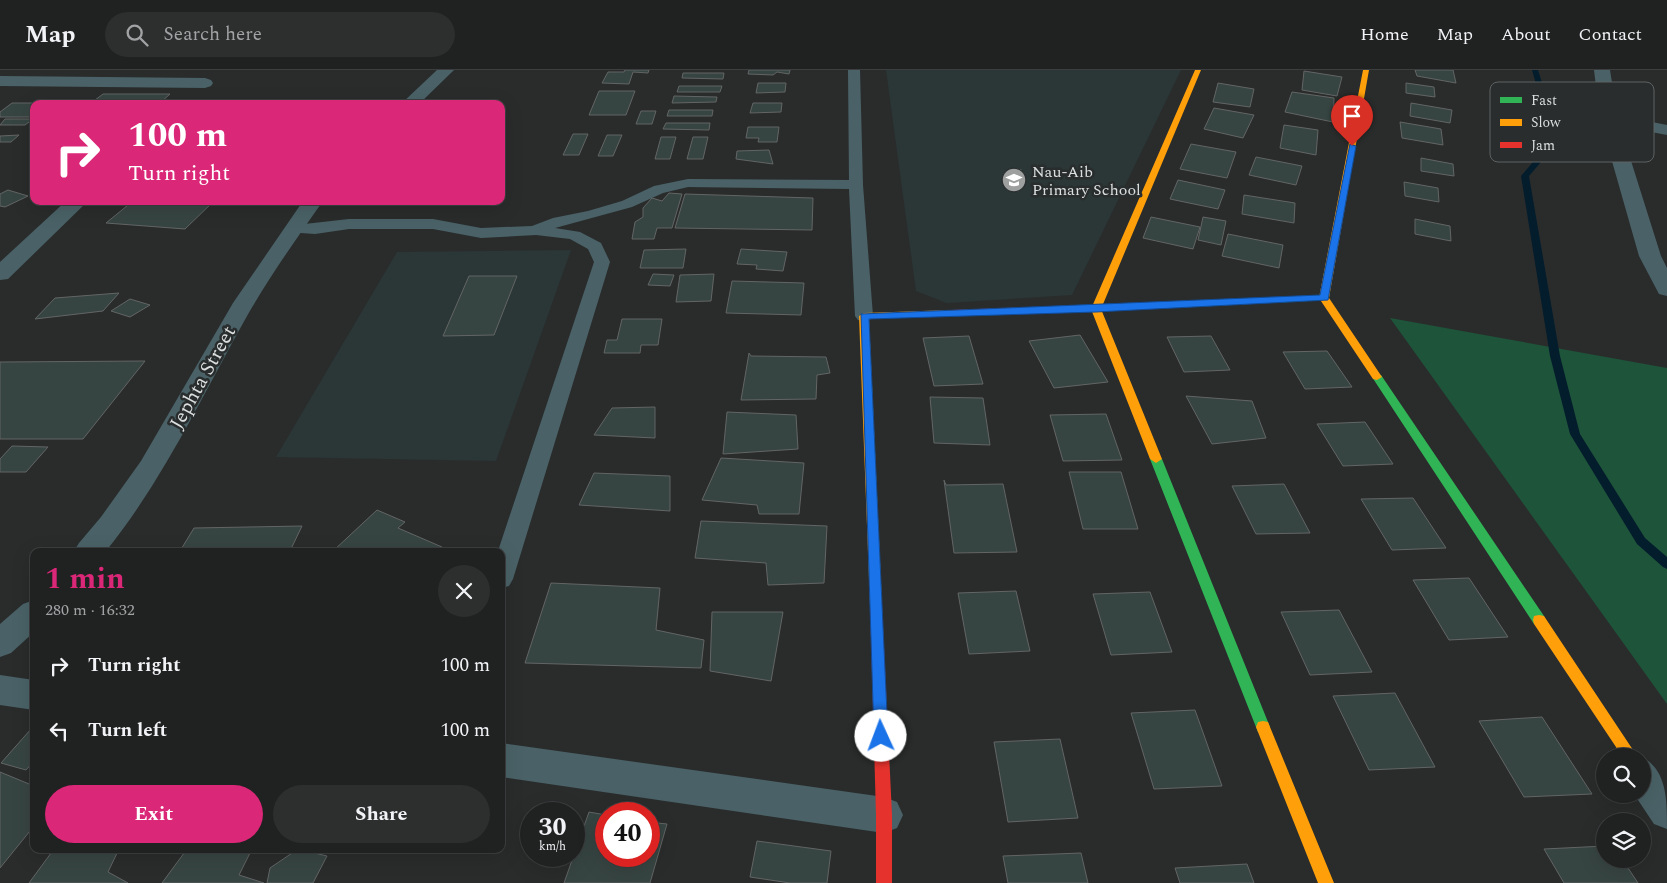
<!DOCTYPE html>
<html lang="en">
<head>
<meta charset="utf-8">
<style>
  :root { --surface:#202121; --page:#2d2e2e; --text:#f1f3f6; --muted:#a2a3a5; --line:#3d3e3f; --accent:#db2777 }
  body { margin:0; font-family:Spectral,serif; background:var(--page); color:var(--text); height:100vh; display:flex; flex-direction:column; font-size:19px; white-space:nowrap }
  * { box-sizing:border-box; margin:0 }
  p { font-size:16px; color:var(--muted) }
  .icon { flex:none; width:28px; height:28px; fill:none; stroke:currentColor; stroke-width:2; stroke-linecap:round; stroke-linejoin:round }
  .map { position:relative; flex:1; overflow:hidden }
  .details { position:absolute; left:30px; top:478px; width:475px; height:305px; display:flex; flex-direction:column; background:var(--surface); border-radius:10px; box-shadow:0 5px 20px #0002,0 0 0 1px var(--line) }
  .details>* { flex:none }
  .banner { position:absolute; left:30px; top:30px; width:475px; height:105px; border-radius:10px; box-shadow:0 5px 20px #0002,0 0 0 1px var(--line); background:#db2777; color:#fff; overflow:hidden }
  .tools { position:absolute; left:1596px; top:678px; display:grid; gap:10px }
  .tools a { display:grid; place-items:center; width:55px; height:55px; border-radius:50%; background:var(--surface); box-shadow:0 5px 20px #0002,0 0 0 1px var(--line); font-size:25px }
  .speed { position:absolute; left:520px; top:732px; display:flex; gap:10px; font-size:25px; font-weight:700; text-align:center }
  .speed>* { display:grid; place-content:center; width:65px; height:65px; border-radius:50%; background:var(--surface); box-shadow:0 5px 20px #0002,0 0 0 1px var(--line); line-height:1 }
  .speed small { font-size:12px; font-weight:400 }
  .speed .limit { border:8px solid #d22; background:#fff; color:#111 }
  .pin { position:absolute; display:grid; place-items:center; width:42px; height:42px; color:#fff; margin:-51px -21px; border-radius:50% 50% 50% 0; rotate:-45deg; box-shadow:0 0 5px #0007 }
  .pin .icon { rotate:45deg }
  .me { position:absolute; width:55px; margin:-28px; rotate:358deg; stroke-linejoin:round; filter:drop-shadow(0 0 4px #0008) }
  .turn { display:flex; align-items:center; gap:18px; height:105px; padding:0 15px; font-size:22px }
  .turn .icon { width:65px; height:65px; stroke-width:2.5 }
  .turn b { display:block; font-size:35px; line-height:42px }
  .round { display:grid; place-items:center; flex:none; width:52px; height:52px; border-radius:26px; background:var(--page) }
  .summary { display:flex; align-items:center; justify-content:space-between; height:85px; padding:0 15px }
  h1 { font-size:30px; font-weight:700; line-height:38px; color:var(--accent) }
  .action { display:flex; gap:10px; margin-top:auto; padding:10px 15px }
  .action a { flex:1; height:58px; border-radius:30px; background:var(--accent); color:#fff; font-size:20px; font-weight:700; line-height:58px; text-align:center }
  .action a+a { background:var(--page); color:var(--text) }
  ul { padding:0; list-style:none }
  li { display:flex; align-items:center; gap:15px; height:65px; padding:0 15px }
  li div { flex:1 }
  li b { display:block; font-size:19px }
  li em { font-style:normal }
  header { display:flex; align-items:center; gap:30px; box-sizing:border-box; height:70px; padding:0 25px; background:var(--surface); border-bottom:1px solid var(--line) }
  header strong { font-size:24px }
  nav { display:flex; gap:28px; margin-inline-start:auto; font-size:18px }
  .search { width:350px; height:45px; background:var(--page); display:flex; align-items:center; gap:12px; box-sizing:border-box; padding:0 18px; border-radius:28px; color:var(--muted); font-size:19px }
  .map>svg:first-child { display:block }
  .built { fill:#2b3636 }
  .green { fill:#1e543a }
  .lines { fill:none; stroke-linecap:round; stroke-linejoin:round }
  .stream { fill:#041d2c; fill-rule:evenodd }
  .building { fill:#374542; stroke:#636565 }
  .lane { fill:#4a6267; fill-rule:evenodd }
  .street { fill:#4a6267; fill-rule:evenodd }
  .fast { fill:#30b455; fill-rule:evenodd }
  .slow { fill:#ff9f0a; fill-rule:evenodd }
  .jam { fill:#e5322d; fill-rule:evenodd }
  .route { fill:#1a73e8; stroke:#114b97 }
  .labels { text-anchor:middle; stroke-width:5; stroke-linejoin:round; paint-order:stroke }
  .far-poi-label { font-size:16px; fill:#dcdfdf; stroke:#292d2d; text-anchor:start }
  .street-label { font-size:20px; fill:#dcdfdf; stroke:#292d2d }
  .key { fill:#292d2d; stroke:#5f6262; stroke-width:1 }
  .key-label { font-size:14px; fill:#dcdfdf }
</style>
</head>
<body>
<header>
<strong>Map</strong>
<div class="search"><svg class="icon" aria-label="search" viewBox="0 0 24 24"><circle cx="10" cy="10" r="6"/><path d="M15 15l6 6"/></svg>Search here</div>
<nav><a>Home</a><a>Map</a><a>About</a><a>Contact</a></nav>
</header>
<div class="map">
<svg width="1667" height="813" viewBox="0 0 1667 813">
  <rect width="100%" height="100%" fill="#2a2c2c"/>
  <path class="built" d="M886 0H1181L1072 225 947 233 916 221Z
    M571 180 496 391 276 387 397 182Z"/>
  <path class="green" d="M1390 248 1667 298V634Z"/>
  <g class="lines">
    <path class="stream" d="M1532 0H1538L1560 70 1529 106 1560 286 1580 364 1645 468 1667 487V499L1663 497 1637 474 1570 364 1550 286 1521 106 1552 70Z"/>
  </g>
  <path class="building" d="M625 0H649L648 3 633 2 629 14 602 13 608 2H624Z
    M749 0H790L789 4 777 2 773 5 748 4Z
    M1415 0H1453L1456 13 1417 6Z
    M1304 1 1342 7 1337 26 1302 20Z
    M683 3H724L723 9 682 8Z
    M758 13H786L785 22 756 23Z
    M1218 13 1254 19 1250 37 1213 32Z
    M1406 13 1434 17 1435 27 1406 23Z
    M679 16H722L720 22H677Z
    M599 21H635L626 45H589Z
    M1292 22 1334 28 1333 52 1285 42Z
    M103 24H170L160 33H91Z
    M674 26 717 27 716 32 672 33Z
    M12 33H53L34 34V47H0V42Z
    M753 33H782L781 42 750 43Z
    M1411 33 1452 40 1450 53 1410 46Z
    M1214 38 1254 45 1243 68 1204 59Z
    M669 40H713L712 46H667Z
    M641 41H656L652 54H636Z
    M5 49H33L25 55H0Z
    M1400 52 1441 59 1443 75 1402 68Z
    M666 53H710L709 60 663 59Z
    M1284 55 1318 60 1316 85 1280 78Z
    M748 57H779L777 72H758L759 68H746Z
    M573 64H588L579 85H563Z
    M19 65 11 72H0V66Z
    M607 65H622L613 86H598Z
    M661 67H676L670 89H655Z
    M693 67H708L703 89H687Z
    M1191 74 1236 82 1227 108 1180 99Z
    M769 80 773 94 736 89 737 81Z
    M1256 87 1302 96 1296 115 1249 105Z
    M1421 88 1453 94 1454 106 1421 101Z
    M1178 110 1225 120 1218 139 1170 129Z
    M1404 112 1438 118 1439 132 1405 126Z
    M8 120 28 126 5 137 0 136V124Z
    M669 123 682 124 672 158H657L654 169H632L635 152 643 147V138L652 128 662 131Z
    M685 124 813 128 812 160 675 158Z
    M1244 125 1295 133 1294 153 1242 144Z
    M133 131H214L185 159 106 153Z
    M1151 147 1200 157 1193 179 1143 168Z
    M1203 147 1226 151 1221 175 1198 170Z
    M1415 149 1450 156 1451 171 1415 164Z
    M1228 164 1283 175 1279 198 1222 186Z
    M686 179 683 198H640L644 180Z
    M741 179 787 182 783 201 756 199 757 195 737 194Z
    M653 204 674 205 670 216 648 215Z
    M714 204 711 231 676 232 680 205Z
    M469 206H517L494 265 443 266Z
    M732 211 804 213 801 245 726 243Z
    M119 223 103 241 35 249 55 228Z
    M130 229 150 235 130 247 111 241Z
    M622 249H662L658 275H641L640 283H604L607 270H617Z
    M1080 265 1108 312 1054 318 1029 271Z
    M969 266 983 314 934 316 923 268Z
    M1211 266 1230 300 1184 302 1167 267Z
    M1327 281 1352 317 1305 319 1283 282Z
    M749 283 751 286 826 287 830 303 817 305 816 329 741 330Z
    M145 291 83 369H0V292Z
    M1186 326 1252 331 1266 368 1212 374Z
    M930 327 983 328 990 375 934 373Z
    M655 337V368L594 365 612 338Z
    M727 342 796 345 798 379 723 384Z
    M1106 344 1122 390 1063 391 1050 345Z
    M1365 352 1393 394 1343 396 1317 354Z
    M12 376 48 377 26 402H0V389Z
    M721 388 804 393 799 444H759L757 435 702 430Z
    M1069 402H1121L1138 459H1083Z
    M594 403 670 406V441L579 435Z
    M944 410 946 415 1003 414 1017 482 954 483Z
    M1284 414 1310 463 1256 464 1232 416Z
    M1413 428 1446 478 1392 480 1361 429Z
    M377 440 405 452 398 458 442 477 438 481H333Z
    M701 451 827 456 824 513 768 515 766 493 695 488Z
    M302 456 290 481H180L194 458Z
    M1469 508 1508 567 1449 570 1413 510Z
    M551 513 660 518 656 560 704 570 701 598 525 593Z
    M1016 521 1030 581 969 584 958 523Z
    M1150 522 1172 582 1111 585 1093 524Z
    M1339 540 1372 602 1310 605 1281 542Z
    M712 542H783L771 611 710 601Z
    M1395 623 1435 697 1369 700 1333 626Z
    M1195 640 1222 716 1154 719 1131 643Z
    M1542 647 1592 724 1524 727 1479 651Z
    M31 659 34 660V691L26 700 1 693Z
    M1060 669 1078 748 1008 752 994 672Z
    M0 702 34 716V756L0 798Z
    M589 742 606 745V786H649V752L667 754 650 813H564Z
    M757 771 831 781 827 813H790L750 807Z
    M1605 776V789H1622L1638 813H1564L1544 779Z
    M54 779H119L108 802 128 813H29Z
    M187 779H252L239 805 264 813H162Z
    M298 779 327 786 313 813H267L270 798Z
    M1081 783 1088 813H1008L1003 786Z
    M1247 794 1254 813H1180L1175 798Z"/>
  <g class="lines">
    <path class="lane" d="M848 0H860L863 115 873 246 870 250 864 251 858 250 855 246 849 119 688 117 663 123 632 137 555 158 580 162 601 173 610 192 513 509 509 516 501 518V481H498L594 192 588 179 570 169 536 165 481 168 433 159H349L315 164 287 162 285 159 287 156 349 149H433L481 158 532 156 553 148 588 141 622 131 654 116 688 109 849 110Z"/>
    <path class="street" d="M437 0H454L419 34H401Z
      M1594 0H1610L1617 45 1667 55V65L1620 56 1661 186 1667 198V226L1659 224 1639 186 1600 49Z
      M0 6 205 8 211 10 213 13 211 16 205 18 0 16Z
      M66 131H88L8 209 0 210V192Z
      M303 131H323C296 169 270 206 247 246 202 326 164 409 106 481H74L79 473 101 447 141 391 233 233Z
      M34 530V562L11 583 0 587V554L23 534Z
      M0 605 34 610V640L0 635Z
      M501 673 884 727 897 732 903 745 897 758 884 763 501 707Z
      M1642 687C1667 700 1667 730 1667 759L1654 754 1634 724H1642Z"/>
    <path class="fast" d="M1324 225 1327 226V230L1171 238 1166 235 1171 232Z
      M1377 304 1381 305 1544 546 1545 550 1544 554 1539 555 1534 554 1372 307Z
      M1156 385 1162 389 1270 657 1268 662 1263 663 1258 662 1256 657 1150 389Z"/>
    <path class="slow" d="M1195 0H1201L1101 239 1162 389 1156 393 1150 389 1091 239Z
      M1363 0H1369L1329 228 1382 307 1377 310 1373 309 1319 228Z
      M951 240 956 243 954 245 869 249 882 535 881 539 876 540 871 539 870 535 859 246 864 243Z
      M1539 545 1544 546 1637 686H1622L1534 554 1533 550 1534 546Z
      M1263 651 1268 652 1270 657 1334 813H1318L1256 657 1258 652Z"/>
    <path class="jam" d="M1171 232 1176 235 1174 237 951 246 946 243 951 240Z
      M876 530 881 531 882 535 892 745V813H876V745L870 535 871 531Z"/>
  </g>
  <path class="route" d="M1350 74 1356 76 1328 230 1096 242 869 249 888 666 886 671 881 673 876 671 874 666 861 244 1320 225Z"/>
  <defs>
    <g id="school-disc" transform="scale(1.25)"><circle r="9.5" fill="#9ea0a0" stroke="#292d2d"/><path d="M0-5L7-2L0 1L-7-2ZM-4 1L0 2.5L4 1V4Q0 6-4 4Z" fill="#fff"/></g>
  </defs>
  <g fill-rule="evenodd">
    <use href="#school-disc" x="1014" y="110"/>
  </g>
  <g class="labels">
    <g class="far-poi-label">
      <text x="1032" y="107">Nau-Aib<tspan x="1032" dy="18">Primary School</tspan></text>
    </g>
    <g class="street-label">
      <text transform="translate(202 307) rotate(-61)" y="7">Jephta Street</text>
    </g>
  </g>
  <rect x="1490" y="12" width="164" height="80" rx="8" class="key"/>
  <rect x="1500" y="27" width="22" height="6" fill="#30b455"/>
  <rect x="1500" y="49" width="22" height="7" fill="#ff9f0a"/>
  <rect x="1500" y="72" width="22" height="6" fill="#e5322d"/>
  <g class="key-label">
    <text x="1531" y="35">Fast</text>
    <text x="1531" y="57">Slow</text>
    <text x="1531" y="80">Jam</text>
  </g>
</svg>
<div class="tools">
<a><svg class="icon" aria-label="search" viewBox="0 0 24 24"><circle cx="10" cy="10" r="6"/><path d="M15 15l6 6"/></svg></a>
<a><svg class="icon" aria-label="layers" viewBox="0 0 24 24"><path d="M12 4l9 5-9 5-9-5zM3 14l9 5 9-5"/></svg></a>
</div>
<div class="speed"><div>30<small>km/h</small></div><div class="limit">40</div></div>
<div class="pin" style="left:1352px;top:76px;background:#d93025"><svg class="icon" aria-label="arrive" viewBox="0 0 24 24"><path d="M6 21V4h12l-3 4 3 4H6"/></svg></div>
<svg class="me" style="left:881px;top:666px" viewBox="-20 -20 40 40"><circle r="19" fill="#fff"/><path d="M0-13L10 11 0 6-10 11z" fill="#1a73e8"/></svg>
<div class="banner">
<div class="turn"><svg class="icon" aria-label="right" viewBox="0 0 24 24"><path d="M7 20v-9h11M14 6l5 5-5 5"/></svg><div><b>100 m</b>Turn right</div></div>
</div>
<section class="details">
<div class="summary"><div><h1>1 min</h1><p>280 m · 16:32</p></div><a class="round"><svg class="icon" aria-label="close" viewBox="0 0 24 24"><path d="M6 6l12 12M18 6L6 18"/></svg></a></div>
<ul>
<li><svg class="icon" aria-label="right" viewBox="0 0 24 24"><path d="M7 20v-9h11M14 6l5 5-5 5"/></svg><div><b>Turn right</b></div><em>100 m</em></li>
<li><svg class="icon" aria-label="left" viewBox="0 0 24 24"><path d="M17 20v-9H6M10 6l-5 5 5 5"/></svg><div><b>Turn left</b></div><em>100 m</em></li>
</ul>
<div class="action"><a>Exit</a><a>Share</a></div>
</section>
</div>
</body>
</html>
